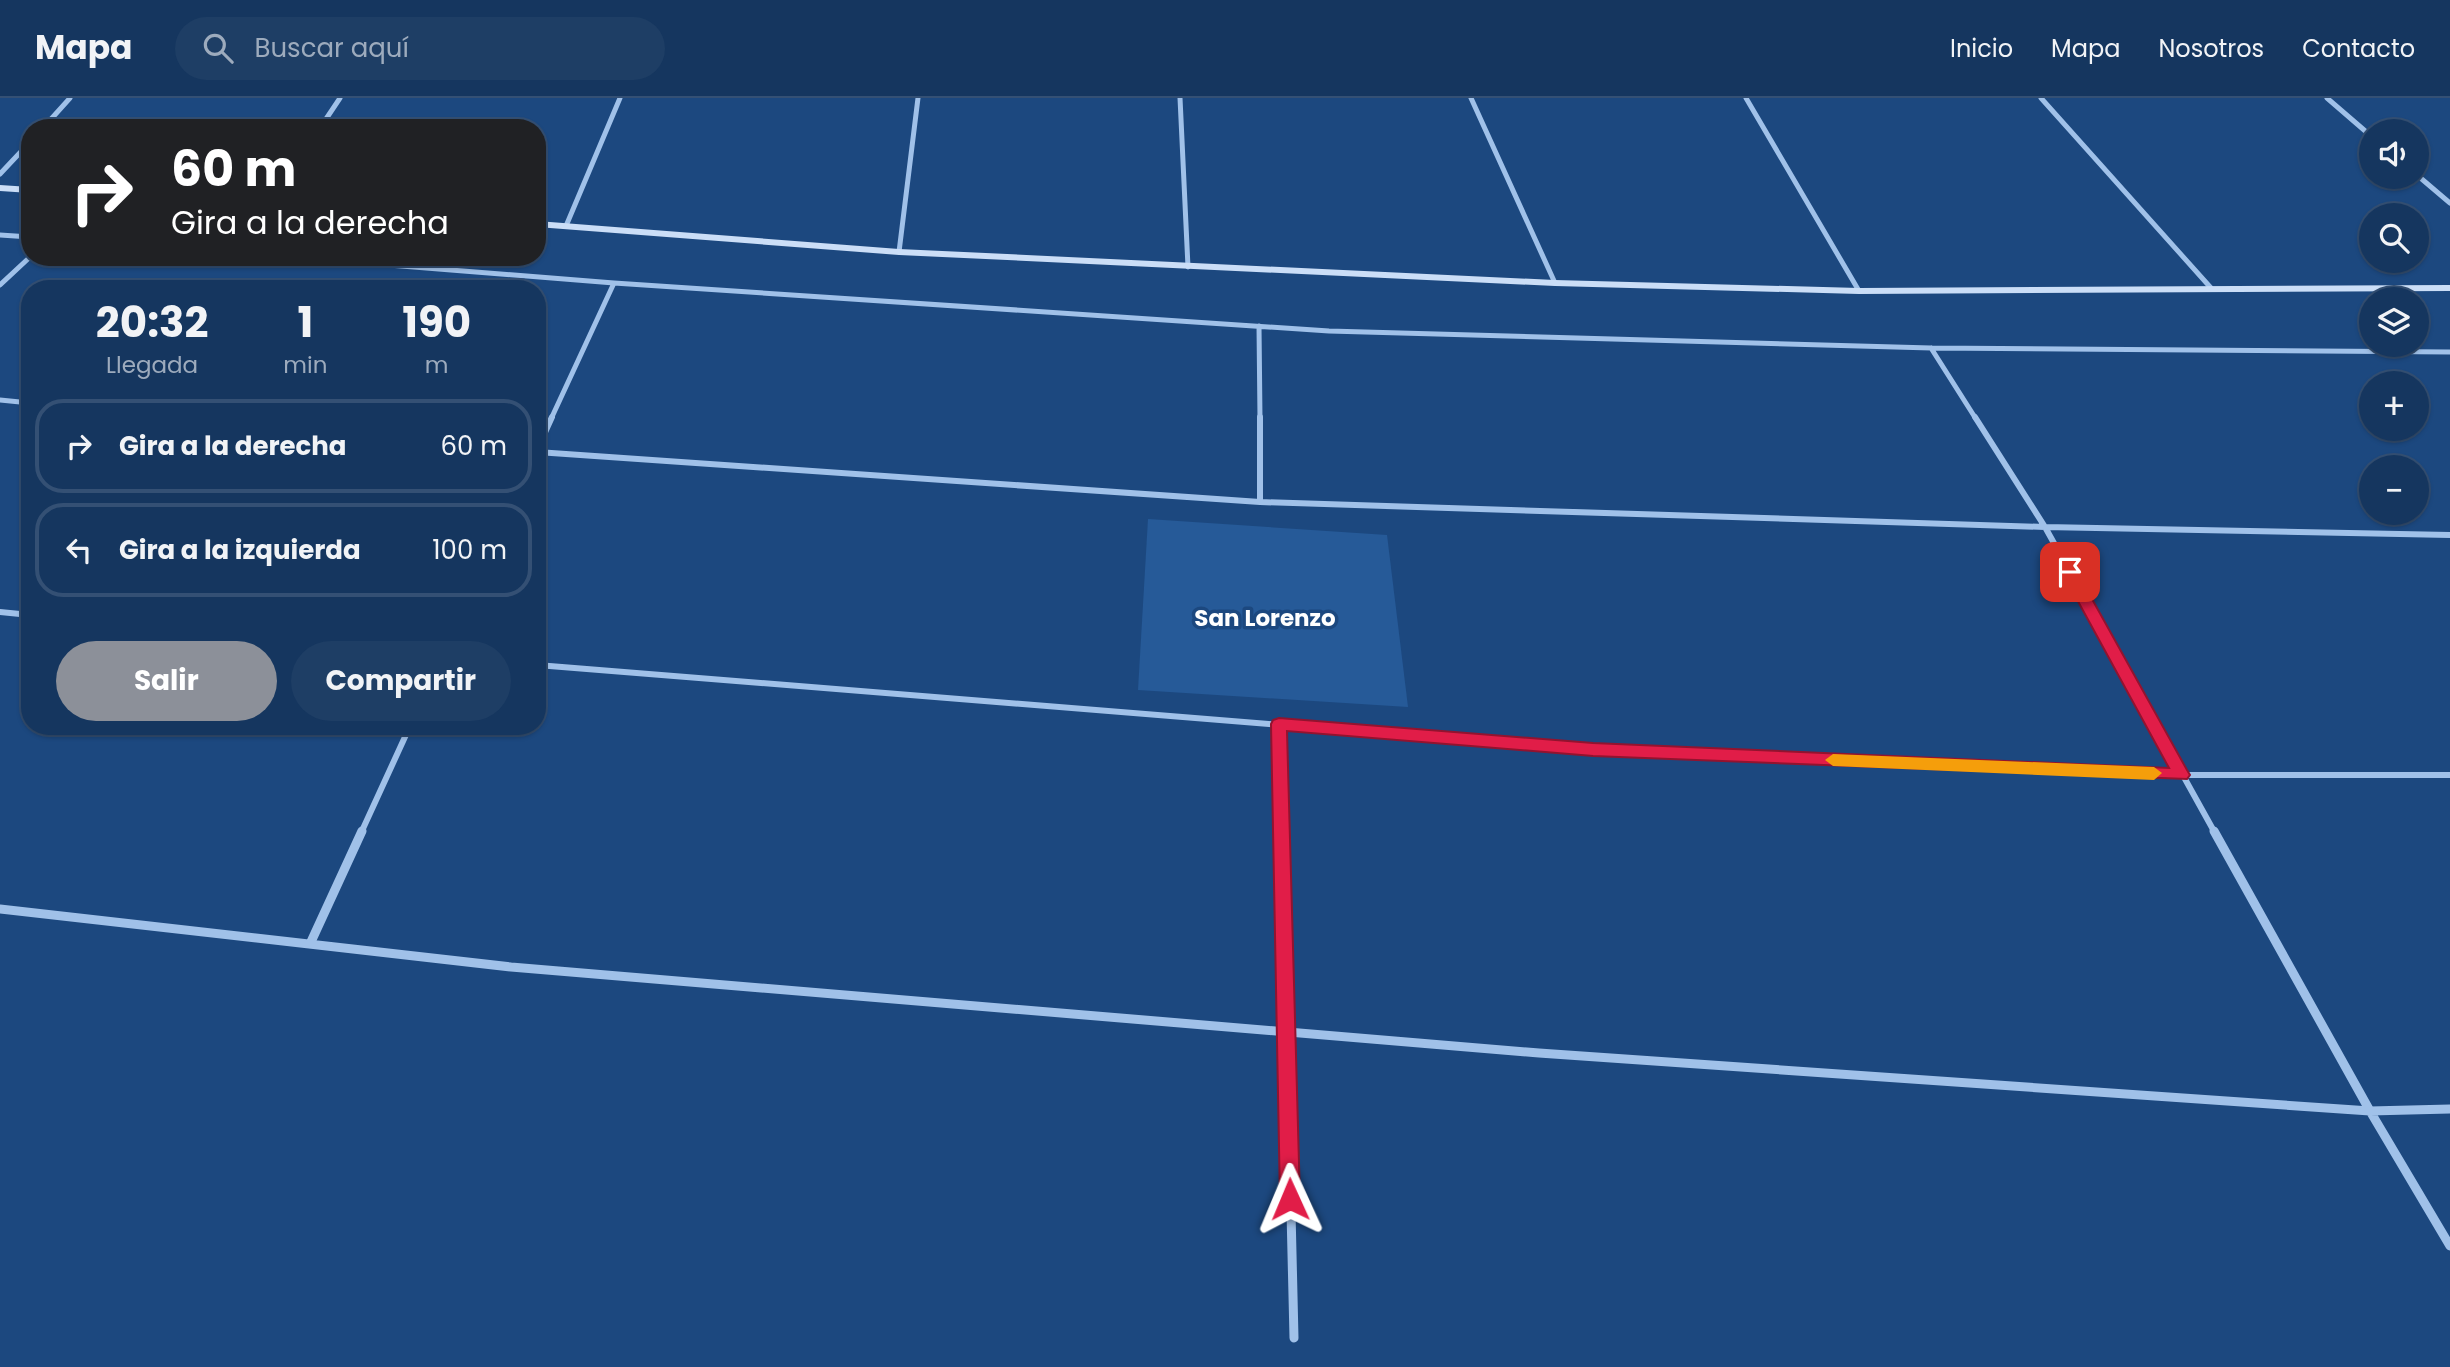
<!DOCTYPE html>
<html lang="es">
<head>
<meta charset="utf-8">
<style>
  :root { --surface:#15365f; --page:#1e3e65; --text:#f1f3f6; --muted:#9dabbd; --line:#345074; --accent:#8c9099 }
  body { margin:0; font-family:Poppins,sans-serif; background:var(--page); color:var(--text); height:100vh; display:flex; flex-direction:column; font-size:26px; white-space:nowrap }
  * { box-sizing:border-box; margin:0 }
  p { font-size:23px; color:var(--muted) }
  .icon { flex:none; width:38px; height:38px; fill:none; stroke:currentColor; stroke-width:2; stroke-linecap:round; stroke-linejoin:round }
  .map { position:relative; flex:1; overflow:hidden }
  .drawer { position:absolute; left:21px; top:182px; width:525px; height:455px; display:flex; flex-direction:column; background:var(--surface); border-radius:28px; box-shadow:0 2px 5px #0004,0 0 0 2px var(--line) }
  .drawer>* { flex:none }
  .top-card { position:absolute; left:21px; top:21px; width:525px; height:147px; border-radius:28px; box-shadow:0 2px 5px #0004,0 0 0 2px var(--line); background:#202124; color:#fff; overflow:hidden }
  .tools { position:absolute; left:2359px; top:21px; display:grid; gap:14px }
  .tools a { display:grid; place-items:center; width:70px; height:70px; border-radius:50%; background:var(--surface); box-shadow:0 2px 5px #0004,0 0 0 2px var(--line); font-size:35px }
  .pin { position:absolute; display:grid; place-items:center; width:60px; height:60px; color:#fff; margin:-30px; border-radius:14px; box-shadow:0 4px 10px #0006 }
  .me { position:absolute; width:77px; margin:-38px; rotate:359deg; stroke-linejoin:round; filter:drop-shadow(0 0 5px #0008) }
  .turn { display:flex; align-items:center; gap:24px; height:147px; padding:0 35px; font-size:32px }
  .turn .icon { width:91px; height:91px; stroke-width:2.5 }
  .turn b { display:block; font-size:49px; line-height:60px }
  .eta { display:flex; justify-content:space-evenly; align-items:center; height:119px; text-align:center }
  .eta b { font-size:42px; font-weight:700; line-height:49px }
  .action { display:flex; gap:14px; margin-top:auto; padding:14px 35px }
  .action a { flex:1; height:80px; border-radius:42px; background:var(--accent); color:#fff; font-size:28px; font-weight:700; line-height:80px; text-align:center }
  .action a+a { background:var(--page); color:var(--text) }
  ul { padding:0; list-style:none }
  li { display:flex; align-items:center; gap:21px; height:94px; margin:0 14px 10px; padding:0 21px; border:4px solid var(--line); border-radius:28px }
  li div { flex:1 }
  li b { display:block; font-size:26px }
  li em { font-style:normal }
  header { display:flex; align-items:center; gap:42px; box-sizing:border-box; height:98px; padding:0 35px; background:var(--surface); border-bottom:2px solid var(--line) }
  header strong { font-size:33px }
  nav { display:flex; gap:38px; margin-inline-start:auto; font-size:24px }
  .search { width:490px; height:63px; background:var(--page); display:flex; align-items:center; gap:18px; box-sizing:border-box; padding:0 24px; border-radius:38px; color:var(--muted); font-size:26px }
  .map>svg:first-child { display:block }
  .green { fill:#265a98 }
  .lines { fill:none; stroke-linecap:round; stroke-linejoin:round }
  .street-far2 { stroke:#a0c1e9; stroke-width:5 }
  .street-far1 { stroke:#a0c1e9; stroke-width:6 }
  .street { stroke:#a0c1e9; stroke-width:9 }
  .secondary { fill:#cbdef7; fill-rule:evenodd }
  .route { fill:#e11d48; stroke:#92132f; stroke-width:2 }
  .slow { fill:#f59e0b }
  .labels { text-anchor:middle; stroke-width:7; stroke-linejoin:round; paint-order:stroke }
  .neighbourhood-label { font-size:23px; font-weight:bold; fill:#fff; stroke:#1c487f }
</style>
</head>
<body>
<header>
<strong>Mapa</strong>
<div class="search"><svg class="icon" aria-label="search" viewBox="0 0 24 24"><circle cx="10" cy="10" r="6"/><path d="M15 15l6 6"/></svg>Buscar aquí</div>
<nav><a>Inicio</a><a>Mapa</a><a>Nosotros</a><a>Contacto</a></nav>
</header>
<div class="map">
<svg width="2450" height="1269" viewBox="0 0 2450 1269">
  <rect width="100%" height="100%" fill="#1c487f"/>
  <path class="green" d="M1148 421 1387 437 1408 609 1138 592Z"/>
  <g class="lines">
    <path class="street-far2" d="M1180 0 1188 169
      M1471 0 1555 185
      M1746 0 1859 193
      M2041 0 2211 190
      M2327 0 2371 38
      M43 30 70 0
      M320 30 340 0
      M0 76 30 44
      M2417 77 2450 105
      M566 128 620 0
      M0 137 30 139
      M899 154 918 0
      M289 159 614 185 1329 233 1931 250 2450 254
      M0 187 30 159
      M1259 228 1260 321
      M1931 250 1976 321
      M0 302 30 305
      M551 321 614 185"/>
    <path class="street-far1" d="M1260 319V404
      M1975 319 2045 429 2215 735
      M537 352 552 319
      M537 354 1260 404 2045 429 2450 437
      M0 514 30 517
      M537 567 1593 652 2181 677H2450
      M1279 626 1282 735
      M361 735 410 628"/>
    <path class="street" d="M1282 733 1294 1240
      M2214 733 2370 1013 2450 1148
      M0 811 511 869 1539 955 2370 1013 2450 1011
      M310 846 362 733"/>
    <path class="secondary" d="M0 87 30 89V95L0 93Z
      M537 123 899 151 1555 182 1859 190 2450 187V193L1859 196 1555 188 899 157 537 129Z"/>
  </g>
  <path class="route" d="M2070 469 2077 474 2187 672 2190 677 2187 681 1593 658 1287 633 1300 1101 1297 1108 1290 1111 1283 1108 1280 1101 1271 626 1273 622 1279 620 1593 645 2169 670 2062 474Z"/>
  <path class="slow" d="M1833 656 2154 669 2162 675 2154 682 1833 668 1825 662Z"/>
  <g class="labels">
    <g class="neighbourhood-label">
      <text x="1265" y="528">San Lorenzo</text>
    </g>
  </g>
</svg>
<div class="tools">
<a><svg class="icon" aria-label="sound" viewBox="0 0 24 24"><path d="M4 9h4l5-4v14l-5-4H4zM17 9q2 3 0 6"/></svg></a>
<a><svg class="icon" aria-label="search" viewBox="0 0 24 24"><circle cx="10" cy="10" r="6"/><path d="M15 15l6 6"/></svg></a>
<a><svg class="icon" aria-label="layers" viewBox="0 0 24 24"><path d="M12 4l9 5-9 5-9-5zM3 14l9 5 9-5"/></svg></a>
<a>+</a>
<a>−</a>
</div>
<div class="pin" style="left:2070px;top:474px;background:#d93025"><svg class="icon" aria-label="arrive" viewBox="0 0 24 24"><path d="M6 21V4h12l-3 4 3 4H6"/></svg></div>
<svg class="me" style="left:1290px;top:1101px" viewBox="-20 -20 40 40"><path d="M0-17L14 15 0 8-14 15z" fill="#e11d48" stroke="#fff" stroke-width="4"/></svg>
<div class="top-card">
<div class="turn"><svg class="icon" aria-label="right" viewBox="0 0 24 24"><path d="M7 20v-9h11M14 6l5 5-5 5"/></svg><div><b>60 m</b>Gira a la derecha</div></div>
</div>
<section class="drawer">
<div class="eta">
<div><b>20:32</b><p>Llegada</p></div>
<div><b>1</b><p>min</p></div>
<div><b>190</b><p>m</p></div>
</div>
<ul>
<li><svg class="icon" aria-label="right" viewBox="0 0 24 24"><path d="M7 20v-9h11M14 6l5 5-5 5"/></svg><div><b>Gira a la derecha</b></div><em>60 m</em></li>
<li><svg class="icon" aria-label="left" viewBox="0 0 24 24"><path d="M17 20v-9H6M10 6l-5 5 5 5"/></svg><div><b>Gira a la izquierda</b></div><em>100 m</em></li>
</ul>
<div class="action"><a>Salir</a><a>Compartir</a></div>
</section>
</div>
</body>
</html>
